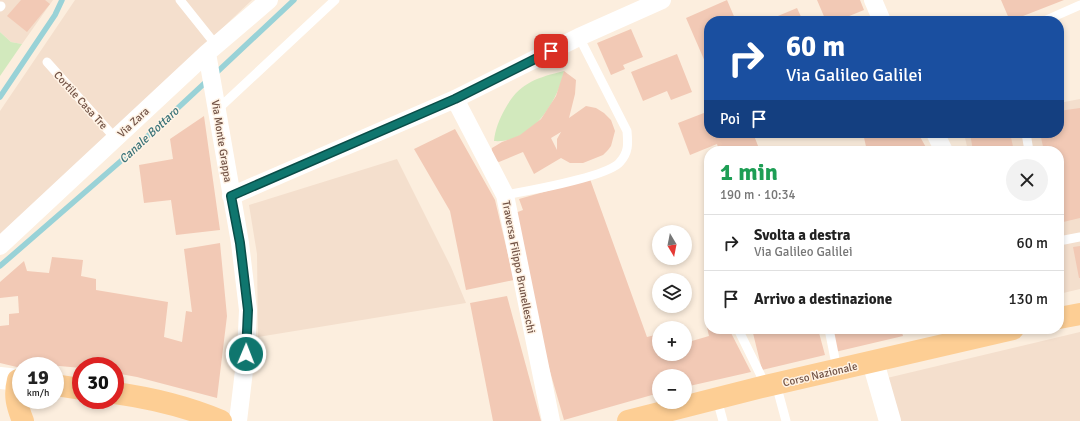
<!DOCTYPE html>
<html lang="it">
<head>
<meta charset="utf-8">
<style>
  :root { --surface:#fff; --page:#f2f2f2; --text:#222; --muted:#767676; --line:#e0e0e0 }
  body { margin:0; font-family:Signika,sans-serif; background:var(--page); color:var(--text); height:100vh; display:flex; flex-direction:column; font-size:15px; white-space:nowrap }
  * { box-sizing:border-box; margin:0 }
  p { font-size:13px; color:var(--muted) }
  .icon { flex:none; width:22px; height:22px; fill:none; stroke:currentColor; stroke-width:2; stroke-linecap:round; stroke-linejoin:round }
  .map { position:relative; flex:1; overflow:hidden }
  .sheet { position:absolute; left:704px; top:146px; width:360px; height:188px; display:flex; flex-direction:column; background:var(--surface); border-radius:16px; box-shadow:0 2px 6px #0003 }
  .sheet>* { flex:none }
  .banner { position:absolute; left:704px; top:16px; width:360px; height:122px; border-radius:16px; box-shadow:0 2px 6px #0003; background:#1a4fa0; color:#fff; overflow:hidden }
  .needle { width:26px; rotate:170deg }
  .controls { position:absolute; left:652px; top:225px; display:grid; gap:8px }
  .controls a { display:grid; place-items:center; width:40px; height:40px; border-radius:50%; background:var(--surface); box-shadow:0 2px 6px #0003; font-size:20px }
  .speed { position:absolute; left:12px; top:357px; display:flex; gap:8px; font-size:20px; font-weight:700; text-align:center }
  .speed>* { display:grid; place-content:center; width:52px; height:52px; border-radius:50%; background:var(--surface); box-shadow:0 2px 6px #0003; line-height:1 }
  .speed small { font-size:10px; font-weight:400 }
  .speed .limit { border:6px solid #d22; background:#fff; color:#111 }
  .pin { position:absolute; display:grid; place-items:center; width:34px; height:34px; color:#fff; margin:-17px; border-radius:8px; box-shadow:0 2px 6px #0006 }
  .me { position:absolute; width:44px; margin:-22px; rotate:1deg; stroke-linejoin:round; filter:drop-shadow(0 0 3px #0008) }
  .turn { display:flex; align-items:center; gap:14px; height:84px; padding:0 16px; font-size:18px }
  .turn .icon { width:52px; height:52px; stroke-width:2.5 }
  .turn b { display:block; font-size:28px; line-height:34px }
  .then { display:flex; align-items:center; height:38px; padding:0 16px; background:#0003; gap:8px; font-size:15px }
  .round { display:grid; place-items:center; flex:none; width:42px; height:42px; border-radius:21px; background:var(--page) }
  .overview { display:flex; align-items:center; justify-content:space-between; height:68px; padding:0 16px }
  h1 { font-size:24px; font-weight:700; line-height:30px; color:#1e9e55 }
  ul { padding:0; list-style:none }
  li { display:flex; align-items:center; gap:12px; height:56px; padding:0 16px; border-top:1px solid var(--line) }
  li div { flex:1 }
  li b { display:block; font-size:15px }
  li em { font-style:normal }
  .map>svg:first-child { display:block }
  .residential { fill:#f4dfcd }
  .green { fill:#d2e9bd }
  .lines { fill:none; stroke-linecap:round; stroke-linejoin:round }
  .stream { stroke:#99d2d7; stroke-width:5.5 }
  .building { fill:#f2c9b5; fill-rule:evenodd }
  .lane { stroke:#fff; stroke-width:9 }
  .street { stroke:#fff; stroke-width:18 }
  .secondary { stroke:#fff; stroke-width:22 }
  .primary { stroke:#fdce94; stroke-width:22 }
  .route-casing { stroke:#0a4d48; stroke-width:10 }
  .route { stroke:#0f766e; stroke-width:7 }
  .labels { text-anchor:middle; stroke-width:3; stroke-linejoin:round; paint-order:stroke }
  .street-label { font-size:11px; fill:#725346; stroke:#fff3e5 }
  .water-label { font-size:12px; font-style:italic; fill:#3a7378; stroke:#fff3e5 }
</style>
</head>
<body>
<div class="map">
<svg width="1080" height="421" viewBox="0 0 1080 421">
  <rect width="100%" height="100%" fill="#fceede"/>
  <path class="residential" d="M0 0H53L22 44 11 42 0 32Z
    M75 0H252L0 239V111Z
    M1080 99V289L1059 294V151H968L964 133H1059V103Z
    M397 159 451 267 466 303 258 337 257 254 249 205Z
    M1080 332V421H899L887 378Z"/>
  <path class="green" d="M0 32 11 42 22 44 0 76Z
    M564 71C558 102 531 144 494 141 495 130 499 120 505 109 519 83 536 78 564 71Z"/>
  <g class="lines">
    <path class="stream" d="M215 74 294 0
      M0 97 55 15 62 0
      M0 266 122 160 209 79"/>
  </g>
  <path class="building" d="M21 0H45L50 4 27 32 7 16Z
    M727 0 736 21H709V71L686 18Z
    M817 0H860L864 10 837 21H826Z
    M1001 0H1064L1010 21Z
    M797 8 803 21H766Z
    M631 29 643 57 623 65 625 69 611 75 597 43Z
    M677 54 692 92 671 100 667 91 643 101 631 72Z
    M564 71 576 80 575 94 569 118 586 106 596 108 604 113 611 120 615 131 611 146 608 150 603 155 583 163H570L561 158 534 174 523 152 499 162 493 160 491 154 492 148 502 142 520 135 541 119 556 96ZM561 132 557 139V150L551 138Z
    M1080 108V218L1059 223V151H1044L1040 133H1059V111Z
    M709 111V133H753L760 151H719L717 144 690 155 678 123Z
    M204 116 220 230 176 235 171 200 144 203 139 165 173 159 170 139Z
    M455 129 495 200 514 280 466 290 450 211 414 149Z
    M863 133H918L928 151H867Z
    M970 133H1010L1014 151H973Z
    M590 179 647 337 659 334V354H685V343L709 336 706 323 709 322V329H729L751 372 685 387V376H659V393L564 420 532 309 515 213 523 210 519 199Z
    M220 243 227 316 217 398 137 377 115 373V366H81V368L27 363 26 366H21V368L0 363V326L9 325V314L19 313 18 296 0 298V282L24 261 27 271 49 273 52 257 83 260 81 276 96 279V290L168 302 164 337 182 342 186 311 192 312 184 249Z
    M1080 246V278H1079L1073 247Z
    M507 296 541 421H493L470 303Z
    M752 329H818L825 355 762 370Z
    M838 329H901L903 336 835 352 830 331Z"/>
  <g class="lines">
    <path class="lane" d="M180 0 216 45
      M0 7 1 6
      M1044 21 1080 5
      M47 62 115 138
      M217 110 335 0
      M1026 133 1029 151
      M505 195C527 191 608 177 620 162 629 152 628 143 627 131L579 37
      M1059 241 1080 237
      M1059 303 1062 318
      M738 329 766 386
      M829 329 837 369
      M776 384 786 421
      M717 399 723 421"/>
    <path class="street" d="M873 0 882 21
      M207 53 240 243 248 310 246 354 238 421
      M455 99 505 195 551 421
      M935 133 944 151
      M231 196 455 99 579 37 662 0
      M0 246 207 53 269 0"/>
    <path class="secondary" d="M873 362 890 421
      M0 378 18 380"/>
    <path class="primary" d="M1059 318 1080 314
      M21 381 18 380C14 396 17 406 23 421
      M55 385 81 389
      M115 393C151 398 188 407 221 421
      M628 421 766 386 1013 329"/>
  </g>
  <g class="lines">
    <g class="route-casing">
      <path id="route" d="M246 354 248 310 240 243 231 196 455 99 551 51"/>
    </g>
    <use href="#route" class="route"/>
  </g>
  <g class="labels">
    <g class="street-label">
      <text transform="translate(81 100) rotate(48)" y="4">Cortile Casa Tre</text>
      <text transform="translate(133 122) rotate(-43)" y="4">Via Zara</text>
      <text transform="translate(222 141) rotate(81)" y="4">Via Monte Grappa</text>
      <text transform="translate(519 267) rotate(79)" y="4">Traversa Filippo Brunelleschi</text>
      <text transform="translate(820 374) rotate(-13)" y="4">Corso Nazionale</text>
    </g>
    <g class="water-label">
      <text transform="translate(149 135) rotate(-43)" y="4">Canale Bottaro</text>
    </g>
  </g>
</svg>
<div class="controls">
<a><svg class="needle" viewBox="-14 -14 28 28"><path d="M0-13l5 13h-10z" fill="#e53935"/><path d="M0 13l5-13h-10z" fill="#767676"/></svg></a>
<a><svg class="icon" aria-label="layers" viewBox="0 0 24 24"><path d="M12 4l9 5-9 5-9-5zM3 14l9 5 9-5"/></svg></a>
<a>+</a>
<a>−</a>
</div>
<div class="speed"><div>19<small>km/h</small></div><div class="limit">30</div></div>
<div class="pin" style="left:551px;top:51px;background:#d93025"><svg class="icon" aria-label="arrive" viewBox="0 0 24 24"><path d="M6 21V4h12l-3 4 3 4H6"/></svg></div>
<svg class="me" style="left:246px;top:354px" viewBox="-20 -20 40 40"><circle r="17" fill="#0f766e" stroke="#fff" stroke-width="3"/><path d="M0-11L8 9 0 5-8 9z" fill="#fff"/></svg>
<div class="banner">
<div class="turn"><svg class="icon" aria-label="right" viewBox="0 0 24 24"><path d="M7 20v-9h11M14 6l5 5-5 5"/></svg><div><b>60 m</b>Via Galileo Galilei</div></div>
<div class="then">Poi<svg class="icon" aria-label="arrive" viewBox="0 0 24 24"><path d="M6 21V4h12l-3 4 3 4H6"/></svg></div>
</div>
<section class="sheet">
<div class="overview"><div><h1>1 min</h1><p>190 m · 10:34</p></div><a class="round"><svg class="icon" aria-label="close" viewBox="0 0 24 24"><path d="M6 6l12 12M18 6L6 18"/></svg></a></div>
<ul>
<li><svg class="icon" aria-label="right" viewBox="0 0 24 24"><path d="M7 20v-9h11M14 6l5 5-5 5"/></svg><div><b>Svolta a destra</b><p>Via Galileo Galilei</p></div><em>60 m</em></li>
<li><svg class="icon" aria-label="arrive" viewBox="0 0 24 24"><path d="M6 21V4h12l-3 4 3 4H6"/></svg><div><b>Arrivo a destinazione</b></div><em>130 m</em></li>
</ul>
</section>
</div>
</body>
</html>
